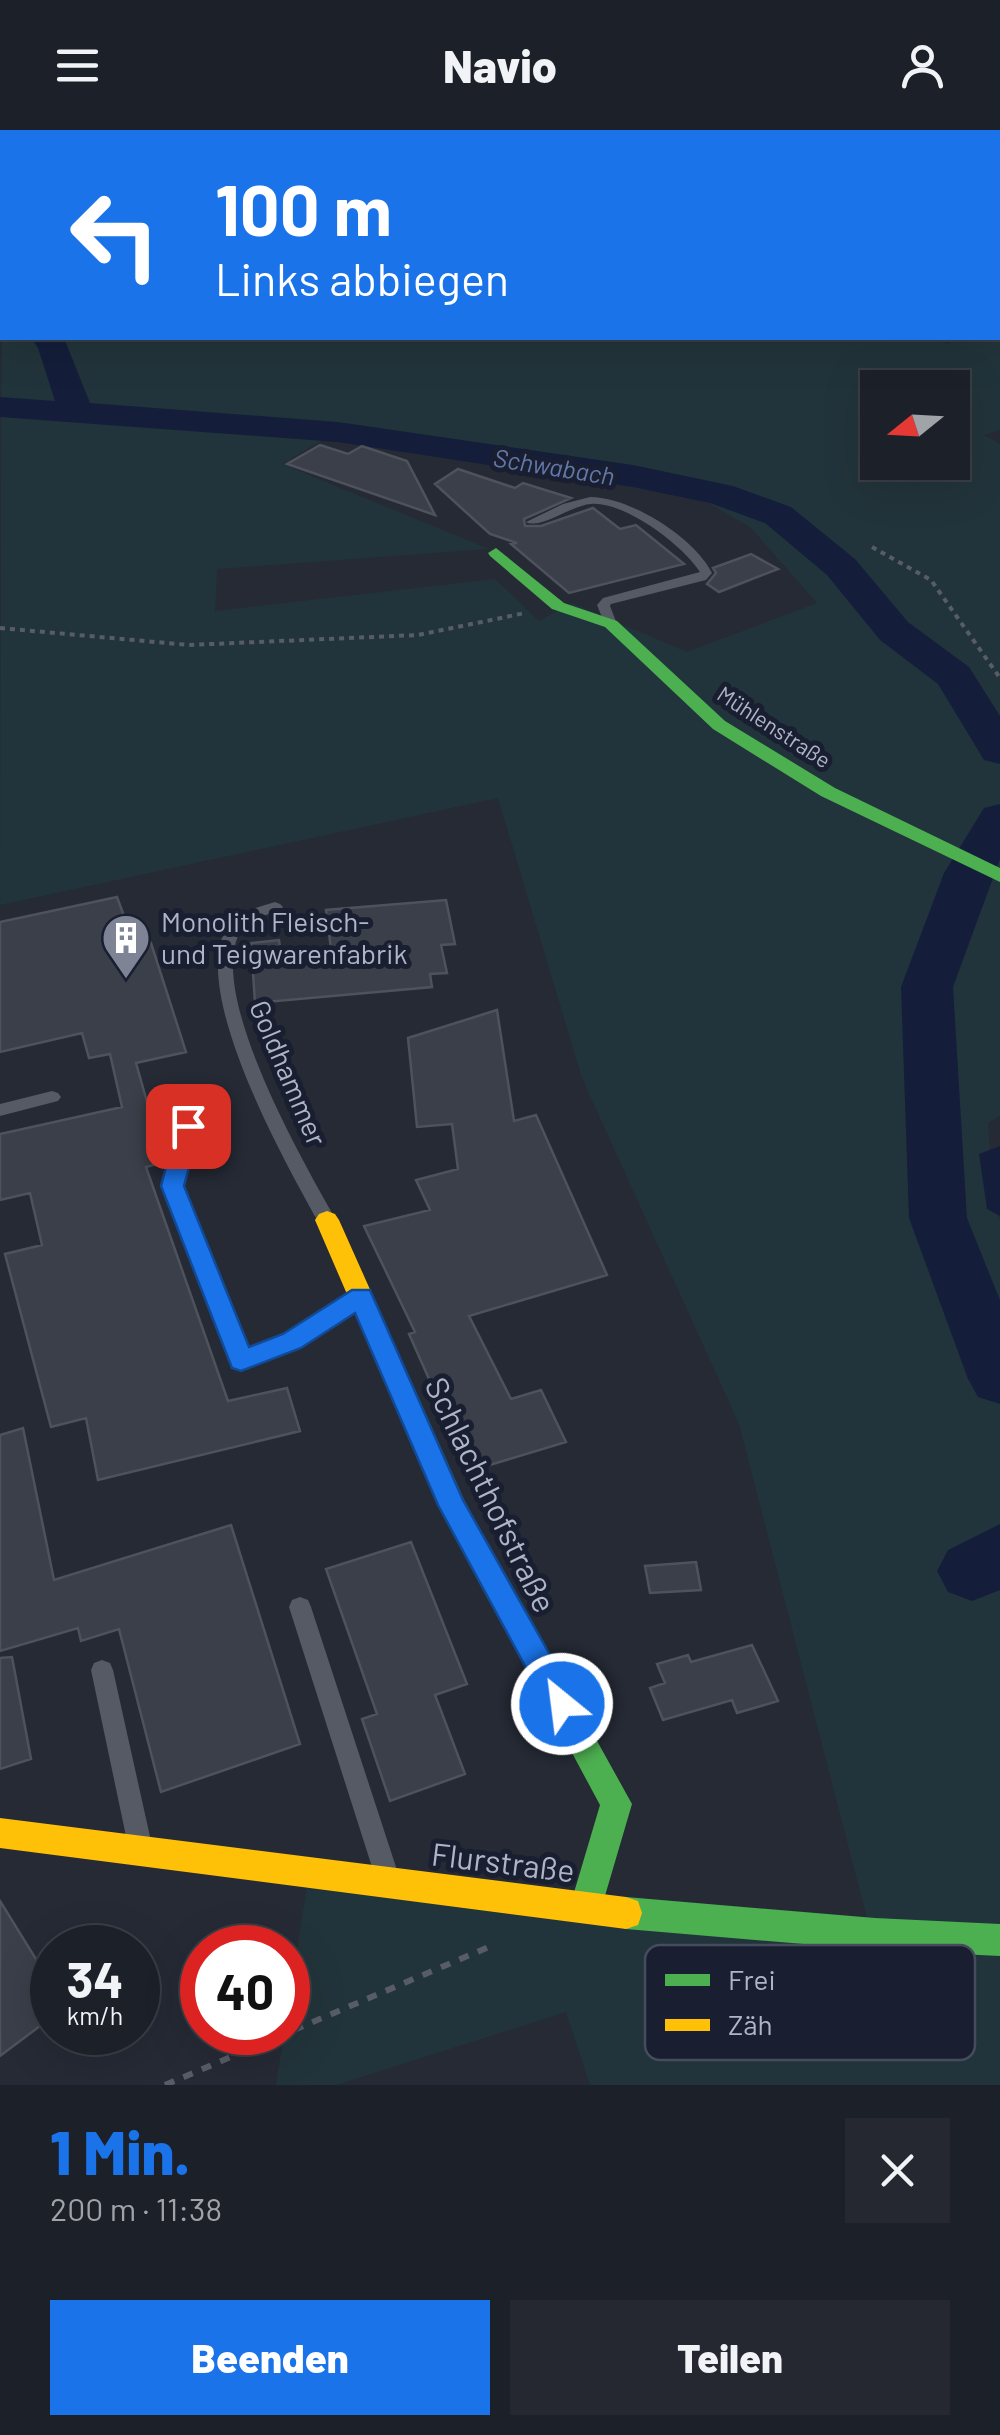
<!DOCTYPE html>
<html lang="de">
<head>
<meta charset="utf-8">
<style>
  :root { --surface:#1c2028; --page:#252830; --text:#f1f3f6; --muted:#a0a3a8; --line:#3a3e45; --accent:#1a73e8 }
  body { margin:0; font-family:Barlow,sans-serif; background:var(--page); color:var(--text); height:100vh; display:flex; flex-direction:column; font-size:38px; white-space:nowrap }
  * { box-sizing:border-box; margin:0 }
  p { font-size:32px; color:var(--muted) }
  .icon { flex:none; width:55px; height:55px; fill:none; stroke:currentColor; stroke-width:2; stroke-linecap:round; stroke-linejoin:round }
  .map { position:relative; height:1955px; overflow:hidden }
  .side { display:flex; flex-direction:column; background:var(--surface); flex:1 }
  .side>* { flex:none }
  .guide { position:absolute; left:0px; top:0px; width:1000px; height:210px; box-shadow:0 10px 40px #0002,0 0 0 2px var(--line); background:#1a73e8; color:#fff; overflow:hidden }
  .needle { width:65px; rotate:252deg }
  .buttons { position:absolute; left:860px; top:240px; display:grid; gap:20px }
  .buttons a { display:grid; place-items:center; width:110px; height:110px; border-radius:0px; background:var(--surface); box-shadow:0 10px 40px #0002,0 0 0 2px var(--line); font-size:50px }
  .speed { position:absolute; left:30px; top:1795px; display:flex; gap:20px; font-size:50px; font-weight:700; text-align:center }
  .speed>* { display:grid; place-content:center; width:130px; height:130px; border-radius:50%; background:var(--surface); box-shadow:0 10px 40px #0002,0 0 0 2px var(--line); line-height:1 }
  .speed small { font-size:25px; font-weight:400 }
  .speed .limit { border:15px solid #d22; background:#fff; color:#111 }
  .pin { position:absolute; display:grid; place-items:center; width:85px; height:85px; color:#fff; margin:-42px; border-radius:20px; box-shadow:0 5px 15px #0006 }
  .me { position:absolute; width:110px; margin:-55px; rotate:331deg; stroke-linejoin:round; filter:drop-shadow(0 0 8px #0008) }
  .turn { display:flex; align-items:center; gap:35px; height:210px; padding:0 50px; font-size:45px }
  .turn .icon { width:130px; height:130px; stroke-width:2.5 }
  .turn b { display:block; font-size:70px; line-height:85px }
  .round { display:grid; place-items:center; flex:none; width:105px; height:105px; border-radius:0px; background:var(--page) }
  .headline { display:flex; align-items:center; justify-content:space-between; height:170px; padding:0 50px }
  h1 { font-size:60px; font-weight:800; line-height:75px; color:var(--accent) }
  .action { display:flex; gap:20px; margin-top:auto; padding:20px 50px }
  .action a { flex:1; height:115px; border-radius:0px; background:var(--accent); color:#fff; font-size:40px; font-weight:800; line-height:115px; text-align:center }
  .action a+a { background:var(--page); color:var(--text) }
  header { display:flex; justify-content:space-between; align-items:center; height:130px; padding:0 50px; background:var(--surface); font-size:45px; font-weight:800 }
  .map>svg:first-child { display:block }
  .green { fill:#22343b; fill-rule:evenodd }
  .water { fill:#141e3a }
  .lines { fill:none; stroke-linecap:round; stroke-linejoin:round }
  .river { fill:#141e3a; fill-rule:evenodd }
  .building { fill:#3a3f49; stroke:#4d525d; stroke-width:2.5 }
  .path-far2 { stroke:#575c66; stroke-width:2.5; stroke-dasharray:4 4; stroke-linecap:butt }
  .path-far1 { stroke:#575c66; stroke-width:4; stroke-dasharray:5 5; stroke-linecap:butt }
  .path { stroke:#575c66; stroke-width:6; stroke-dasharray:10 10; stroke-linecap:butt }
  .lane { fill:#565a64; fill-rule:evenodd }
  .street { fill:#565a64; fill-rule:evenodd }
  .fast { fill:#4caf50; fill-rule:evenodd }
  .slow { fill:#ffc107; fill-rule:evenodd }
  .route { fill:#1a73e8; stroke:#114b97; stroke-width:2.5 }
  .labels { text-anchor:middle; stroke-width:10; stroke-linejoin:round; paint-order:stroke }
  .far-street-label { font-size:22px; fill:#aeb5c8; stroke:#191f30 }
  .far-water-label { font-size:25px; font-style:italic; fill:#6379ab; stroke:#191f30 }
  .poi-label { font-size:28px; fill:#aeb5c8; stroke:#191f30; text-anchor:start }
  .street-label { font-size:28px; fill:#aeb5c8; stroke:#191f30 }
  .near-street-label { font-size:32px; fill:#aeb5c8; stroke:#191f30 }
  .key { fill:#191f30; stroke:#464c5e; stroke-width:2.5 }
  .key-label { font-size:28px; fill:#aeb5c8 }
</style>
</head>
<body>
<header><svg class="icon" aria-label="menu" viewBox="0 0 24 24"><path d="M4 6h16M4 12h16M4 18h16"/></svg>Navio<svg class="icon" aria-label="person" viewBox="0 0 24 24"><circle cx="12" cy="8" r="4"/><path d="M4 21q1-7 8-7t8 7"/></svg></header>
<div class="map">
<svg width="1000" height="1955" viewBox="0 0 1000 1955">
  <rect width="100%" height="100%" fill="#252a35"/>
  <path class="green" d="M2 28V208H929L947 214 965 208H998L1000 195V300L984 305 1000 314V986L988 993 993 1070 1000 1090V1955H590L566 1882 336 1955H276L307 1756 875 1819 739 1294 582 948 498 668 0 775ZM878 258H952V332H878ZM329 306 688 361 751 398 817 473 687 522 572 473 539 491 495 449 215 481 217 439 489 419 282 334Z"/>
  <path class="water" d="M1000 1016V1086L987 1079 979 1024Z"/>
  <g class="lines">
    <path class="river" d="M0 145 2 146V166L0 165Z
      M31 208H64L90 273 338 292 633 335 733 356 791 377 855 429 908 492 969 537 1000 586V634L984 630 938 554 880 510 827 445 765 393 710 373 633 357 338 312 0 287V267L55 271 38 218Z
      M1000 674V729L953 857 967 1088 1000 1170V1274L978 1267 968 1249 909 1088 901 857 944 743 984 678Z
      M1000 1394V1460L972 1471 948 1462 937 1441 948 1420Z"/>
  </g>
  <path class="building" d="M320 315 348 324 362 316 407 331 435 385 287 334Z
    M458 339 515 358 523 353 571 368 524 389 525 396H541L593 378 620 399 636 395 684 434 569 463 511 414 517 413 490 404 435 354Z
    M751 424 778 439 719 462 707 454 716 443 713 438Z
    M117 767 135 816 151 813 186 922 136 933 164 1032 146 1037 228 1271 287 1258 300 1301 98 1350 86 1288 51 1297 5 1124 42 1115 30 1063 0 1070V1004L122 977 110 924 89 928 82 903 0 922V792Z
    M446 770 455 814 441 815 447 843 430 844 432 857 255 873 251 813 279 810 281 824 331 819 326 780Z
    M497 880 514 991 536 985 607 1145 469 1186 511 1269 541 1260 566 1312 470 1341 409 1204 415 1202 364 1096 430 1080 416 1050 458 1039 452 994 417 997 408 908Z
    M23 1298 54 1450 231 1395 300 1614 161 1662 119 1499 81 1511 78 1498 0 1521V1305Z
    M411 1412 467 1554 435 1565 465 1644 390 1671 362 1589 377 1584 326 1439Z
    M696 1432 701 1460 650 1463 645 1436Z
    M752 1515 778 1571 737 1583 732 1570 663 1590 650 1558 665 1553 657 1534 688 1525 691 1532Z
    M12 1527 31 1629 0 1639V1528Z
    M0 1771 52 1855V1887L0 1926Z"/>
  <g class="lines">
    <path class="path-far2" d="M691 0 711 2"/>
    <path class="path-far1" d="M872 417 931 450 1000 548
      M0 498 189 515 418 505 525 483"/>
    <path class="path" d="M165 1955 491 1816"/>
    <path class="lane" d="M1000 138V144L998 145V139Z
      M590 367C630 367 694 407 712 443L706 450 611 474 610 476 617 494 606 497 597 475 603 468 700 442C683 415 624 371 591 374 572 375 540 400 526 392L563 374Z
      M275 772 280 774 283 777 280 780C267 785 248 789 240 802 206 864 304 1033 336 1090L334 1095H320C287 1036 186 858 228 796 237 781 260 777 275 772Z
      M52 961 58 963 61 967 58 971 0 986V974Z
      M188 989 197 995 182 1056 247 1220 285 1206 353 1162H367L370 1167 367 1172 299 1216 241 1239 234 1237 164 1056 179 995Z
      M300 1467 308 1470 311 1477 396 1737 393 1746 384 1749 375 1746 372 1737 289 1477 292 1470Z
      M102 1530 110 1533 113 1540 151 1711 148 1720 139 1723 130 1720 127 1711 91 1540 94 1533Z"/>
    <path class="street" d="M630 0H664L665 2H631Z
      M998 117H1000V128H998Z"/>
    <path class="fast" d="M846 0H878L879 2H849Z
      M942 0H974L975 2H945Z
      M496 418 564 473 617 491 725 591 835 658 1000 738V752L821 666 713 599 605 497 552 479 490 426 488 423Z
      M499 1448 509 1452 632 1674 602 1776 597 1787 586 1792 575 1787 570 1776 600 1675 485 1461 489 1452Z
      M626 1767 875 1788 1000 1794V1826L875 1820 626 1799 614 1795 610 1783 614 1771Z"/>
    <path class="slow" d="M327 1081 335 1084 339 1090 464 1370 513 1461 509 1470 499 1474 489 1470 438 1375 315 1090 319 1084Z
      M0 1688 626 1767 638 1771 642 1783 638 1795 626 1799 0 1718Z"/>
  </g>
  <path class="route" d="M188 987 200 996 184 1056 249 1217 283 1204 352 1160H370L463 1370 572 1564 577 1574 572 1584 562 1588 551 1584 438 1375 355 1183 301 1218 241 1241 232 1238 161 1056 177 996Z"/>
  <defs>
    <g id="building-pin" transform="scale(2.5)"><path d="M0 17L-7.5 6A9.5 9.5 0 1 1 7.5 6Z" fill="#7e8495" stroke="#191f30"/><path d="M-4-6H4V6H1V3H-1V6H-4ZM-2.5-4.3h1.7v1.8h-1.7ZM.8-4.3h1.7v1.8H.8ZM-2.5-1h1.7V.8h-1.7ZM.8-1h1.7V.8H.8Z" fill="#fff"/></g>
  </defs>
  <g fill-rule="evenodd">
    <use href="#building-pin" x="126" y="808"/>
  </g>
  <g class="labels">
    <g class="far-street-label">
      <text transform="translate(774 597) rotate(33)" y="8">Mühlenstraße</text>
    </g>
    <g class="far-water-label">
      <text transform="translate(554 337) rotate(9)" y="9">Schwabach</text>
    </g>
    <g class="poi-label">
      <text x="161" y="802">Monolith Fleisch-<tspan x="161" dy="32">und Teigwarenfabrik</tspan></text>
    </g>
    <g class="street-label">
      <text transform="translate(288 943) rotate(67)" y="10">Goldhammer</text>
    </g>
    <g class="near-street-label">
      <text transform="translate(490 1365) rotate(64)" y="11">Schlachthofstraße</text>
      <text transform="translate(503 1733) rotate(7)" y="11">Flurstraße</text>
    </g>
  </g>
  <rect x="645" y="1815" width="330" height="115" rx="15" class="key"/>
  <rect x="665" y="1844" width="45" height="12" fill="#4caf50"/>
  <rect x="665" y="1889" width="45" height="12" fill="#ffc107"/>
  <g class="key-label">
    <text x="728" y="1860">Frei</text>
    <text x="728" y="1905">Zäh</text>
  </g>
</svg>
<div class="buttons">
<a><svg class="needle" viewBox="-14 -14 28 28"><path d="M0-13l5 13h-10z" fill="#e53935"/><path d="M0 13l5-13h-10z" fill="#a0a3a8"/></svg></a>
</div>
<div class="speed"><div>34<small>km/h</small></div><div class="limit">40</div></div>
<div class="pin" style="left:188px;top:996px;background:#d93025"><svg class="icon" aria-label="arrive" viewBox="0 0 24 24"><path d="M6 21V4h12l-3 4 3 4H6"/></svg></div>
<svg class="me" style="left:562px;top:1574px" viewBox="-20 -20 40 40"><circle r="17" fill="#1a73e8" stroke="#fff" stroke-width="3"/><path d="M0-11L8 9 0 5-8 9z" fill="#fff"/></svg>
<div class="guide">
<div class="turn"><svg class="icon" aria-label="left" viewBox="0 0 24 24"><path d="M17 20v-9H6M10 6l-5 5 5 5"/></svg><div><b>100 m</b>Links abbiegen</div></div>
</div>
</div>
<section class="side">
<div class="headline"><div><h1>1 Min.</h1><p>200 m · 11:38</p></div><a class="round"><svg class="icon" aria-label="close" viewBox="0 0 24 24"><path d="M6 6l12 12M18 6L6 18"/></svg></a></div>
<div class="action"><a>Beenden</a><a>Teilen</a></div>
</section>
</body>
</html>
